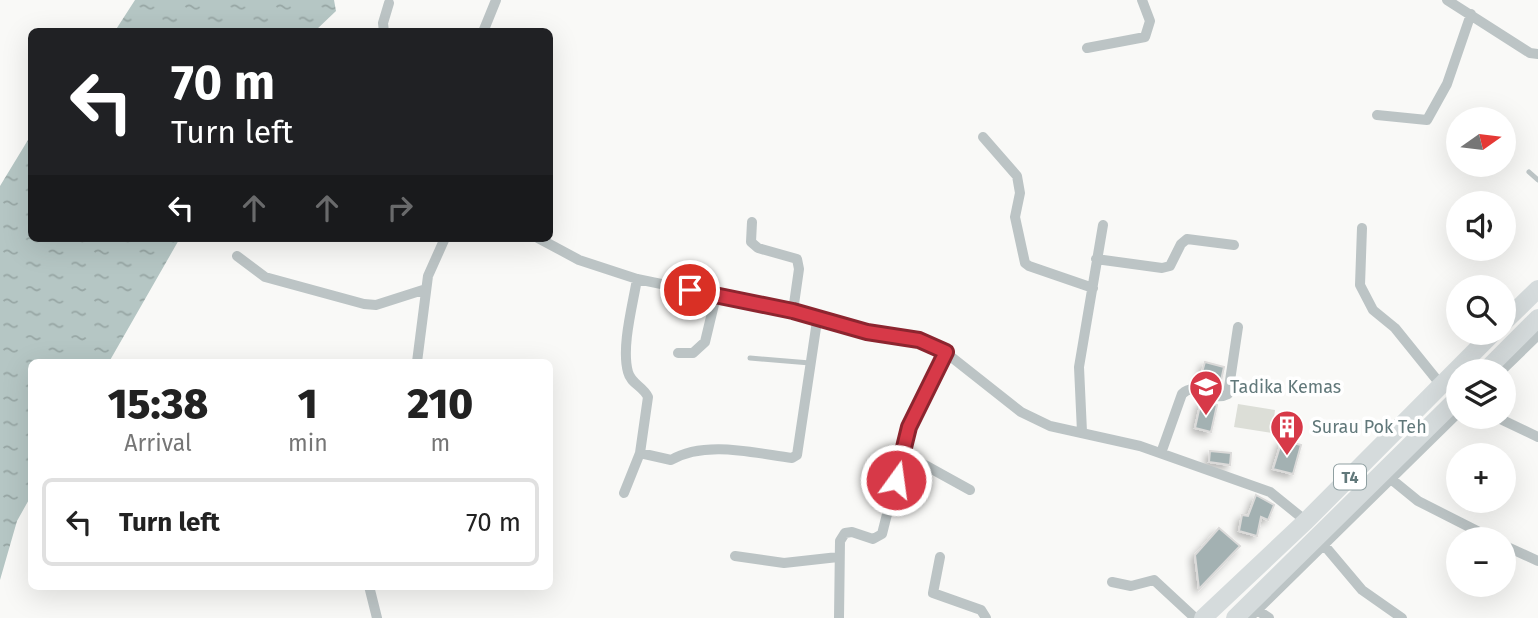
<!DOCTYPE html>
<html lang="en">
<head>
<meta charset="utf-8">
<style>
  :root { --surface:#fff; --page:#f6f6f6; --text:#222; --muted:#767676; --line:#e0e0e0 }
  body { margin:0; font-family:"Fira Sans",sans-serif; background:var(--page); color:var(--text); height:100vh; display:flex; flex-direction:column; font-size:26px; white-space:nowrap }
  * { box-sizing:border-box; margin:0 }
  p { font-size:23px; color:var(--muted) }
  .icon { flex:none; width:38px; height:38px; fill:none; stroke:currentColor; stroke-width:2; stroke-linecap:round; stroke-linejoin:round }
  .map { position:relative; flex:1; overflow:hidden }
  .drawer { position:absolute; left:28px; top:359px; width:525px; height:231px; display:flex; flex-direction:column; background:var(--surface); border-radius:10px; box-shadow:0 7px 28px #0002 }
  .drawer>* { flex:none }
  .guide { position:absolute; left:28px; top:28px; width:525px; height:214px; border-radius:10px; box-shadow:0 7px 28px #0002; background:#202124; color:#fff; overflow:hidden }
  .needle { width:46px; rotate:76deg }
  .tools { position:absolute; left:1446px; top:107px; display:grid; gap:14px }
  .tools a { display:grid; place-items:center; width:70px; height:70px; border-radius:50%; background:var(--surface); box-shadow:0 7px 28px #0002; font-size:35px }
  .pin { position:absolute; display:grid; place-items:center; width:60px; height:60px; color:#fff; margin:-30px; border:4px solid #fff; border-radius:50%; box-shadow:0 2px 7px #0007 }
  .me { position:absolute; width:77px; margin:-38px; rotate:14deg; stroke-linejoin:round; filter:drop-shadow(0 0 5px #0008) }
  .turn { display:flex; align-items:center; gap:24px; height:147px; padding:0 28px; font-size:32px }
  .turn .icon { width:91px; height:91px; stroke-width:2.5 }
  .turn b { display:block; font-size:49px; line-height:60px }
  .lanes { display:flex; align-items:center; height:66px; padding:0 28px; background:#0003; justify-content:center; gap:35px; direction:ltr }
  .lanes .off { opacity:.35 }
  .eta { display:flex; justify-content:space-evenly; align-items:center; height:119px; text-align:center }
  .eta b { font-size:42px; font-weight:800; line-height:49px }
  ul { padding:0; list-style:none }
  li { display:flex; align-items:center; gap:21px; height:88px; margin:0 14px 10px; padding:0 14px; border:4px solid var(--line); border-radius:10px }
  li div { flex:1 }
  li b { display:block; font-size:26px }
  li em { font-style:normal }
  .map>svg:first-child { display:block }
  .pitch { fill:#dcded7 }
  .water { fill:url(#water-ripples) }
  .building { fill:#a3b1b2; stroke:#dbdad9; stroke-width:2; filter:url(#shadow) }
  .lines { fill:none; stroke-linecap:round; stroke-linejoin:round }
  .service { stroke:#bcc4c5; stroke-width:5 }
  .minor { stroke:#bcc4c5; stroke-width:10 }
  .trunk { stroke:#d5dbdc; stroke-width:18 }
  .route-casing { stroke:#8c252f; stroke-width:18 }
  .route { stroke:#d73948; stroke-width:12 }
  .labels { text-anchor:middle; stroke-width:7; stroke-linejoin:round; paint-order:stroke }
  .shield { fill:#fff; stroke:#90a0a2; stroke-width:2 }
  .shield-label { font-size:16px; font-weight:bold; fill:#61787a }
  .poi-label { font-size:18px; fill:#61787a; stroke:#fff; text-anchor:start }
</style>
</head>
<body>
<div class="map">
<svg width="1538" height="618" viewBox="0 0 1538 618">
  <defs>
    <pattern id="water-ripples" width="26" height="14" patternUnits="userSpaceOnUse" patternTransform="scale(1.75)"><rect width="26" height="14" fill="#b5c6c4"/><path d="M2 4q2-2 4 0t4 0M15 11q2-2 4 0t4 0" fill="none" stroke="#97a6a4"/></pattern>
    <filter id="shadow"><feDropShadow dx="-4" dy="4" stdDeviation="3.5" flood-color="#0004"/></filter>
  </defs>
  <rect width="100%" height="100%" fill="#f9f9f7"/>
  <path class="pitch" d="M1238 404 1275 410 1272 433 1234 427Z"/>
  <path class="water" d="M135 0H334L336 11 315 31H115Z
    M31 135 32 238H180L109 362H32L31 496 17 521 0 580V186Z"/>
  <path class="building" d="M1205 362 1224 367 1220 385 1200 379Z
    M1201 401 1217 405 1211 432 1195 428Z
    M1282 440 1301 445 1293 474 1273 469Z
    M1210 451 1231 453 1230 465 1209 462Z
    M1256 495 1274 505 1268 520 1261 517 1257 536 1239 531 1242 515 1248 516Z
    M1219 528 1240 546 1199 589 1195 555Z"/>
  <g class="lines">
    <path class="service" d="M1529 172 1538 180
      M750 358 810 363"/>
    <path class="minor" d="M1447 0 1530 53 1538 54
      M384 32 383 23 389 3
      M483 32 496 0
      M1087 48 1145 37 1150 21 1142 0
      M1377 115 1427 120 1447 84 1471 14
      M983 137 1017 176 1020 193 1015 217 1025 263 1029 266 1093 288
      M752 222 751 242 758 248 797 259 799 269 793 311
      M1362 228 1360 285 1373 310 1395 328 1441 385
      M538 238 579 260 637 279 793 311 867 333 919 340 945 352 1021 412 1050 426 1140 446 1270 492 1306 521
      M237 256 265 277 364 304 376 305 426 289
      M1096 259 1162 268 1170 266 1181 244 1187 239 1234 245
      M678 353H693L705 342 716 296
      M417 362 428 276 445 238
      M1501 371 1538 335
      M1494 416 1538 437
      M1082 432 1079 367 1103 225
      M640 453 671 460C705 440 754 453 792 458L797 455 817 321
      M903 453 970 490
      M1161 453 1182 394C1197 380 1211 403 1228 394L1238 327
      M1391 479 1418 501 1493 539
      M624 493 640 453 648 397C643 386 631 384 628 372 621 347 633 304 637 279
      M1324 545 1362 590 1402 618
      M1503 545 1538 561
      M735 556 784 563 838 557
      M940 557 933 593 981 610 986 618
      M1112 582 1131 586 1154 580 1195 618
      M369 586 377 618
      M1257 610 1269 618
      M839 618 840 541 845 533 852 532 873 539 882 534 909 427 945 352
      M1249 618 1458 413"/>
    <path class="trunk" d="M1503 323 1538 289
      M1485 371 1538 318
      M1203 618 1306 521 1494 332
      M1235 618 1458 398"/>
  </g>
  <g class="lines">
    <g class="route-casing">
      <path id="route" d="M690 290 793 311 867 332 919 340 946 352 909 427 896 480"/>
    </g>
    <use href="#route" class="route"/>
  </g>
  <defs>
    <g id="school-pin" transform="scale(1.75)"><path d="M0 17L-7.5 6A9.5 9.5 0 1 1 7.5 6Z" fill="#d73948" stroke="#fff"/><path d="M0-5L7-2L0 1L-7-2ZM-4 1L0 2.5L4 1V4Q0 6-4 4Z" fill="#fff"/></g>
    <g id="building-pin" transform="scale(1.75)"><path d="M0 17L-7.5 6A9.5 9.5 0 1 1 7.5 6Z" fill="#d73948" stroke="#fff"/><path d="M-4-6H4V6H1V3H-1V6H-4ZM-2.5-4.3h1.7v1.8h-1.7ZM.8-4.3h1.7v1.8H.8ZM-2.5-1h1.7V.8h-1.7ZM.8-1h1.7V.8H.8Z" fill="#fff"/></g>
  </defs>
  <g fill-rule="evenodd">
    <use href="#school-pin" x="1206" y="387"/>
    <use href="#building-pin" x="1287" y="427"/>
  </g>
  <g class="labels">
    <rect class="shield" x="1334" y="464.5" width="32" height="25" rx="5"/>
    <g class="shield-label">
      <text x="1350" y="483">T4</text>
    </g>
    <g class="poi-label">
      <text x="1230" y="393">Tadika Kemas</text>
      <text x="1312" y="433">Surau Pok Teh</text>
    </g>
  </g>
</svg>
<div class="tools">
<a><svg class="needle" viewBox="-14 -14 28 28"><path d="M0-13l5 13h-10z" fill="#e53935"/><path d="M0 13l5-13h-10z" fill="#767676"/></svg></a>
<a><svg class="icon" aria-label="sound" viewBox="0 0 24 24"><path d="M4 9h4l5-4v14l-5-4H4zM17 9q2 3 0 6"/></svg></a>
<a><svg class="icon" aria-label="search" viewBox="0 0 24 24"><circle cx="10" cy="10" r="6"/><path d="M15 15l6 6"/></svg></a>
<a><svg class="icon" aria-label="layers" viewBox="0 0 24 24"><path d="M12 4l9 5-9 5-9-5zM3 14l9 5 9-5"/></svg></a>
<a>+</a>
<a>−</a>
</div>
<div class="pin" style="left:690px;top:290px;background:#d93025"><svg class="icon" aria-label="arrive" viewBox="0 0 24 24"><path d="M6 21V4h12l-3 4 3 4H6"/></svg></div>
<svg class="me" style="left:896px;top:480px" viewBox="-20 -20 40 40"><circle r="17" fill="#d73948" stroke="#fff" stroke-width="3"/><path d="M0-11L8 9 0 5-8 9z" fill="#fff"/></svg>
<div class="guide">
<div class="turn"><svg class="icon" aria-label="left" viewBox="0 0 24 24"><path d="M17 20v-9H6M10 6l-5 5 5 5"/></svg><div><b>70 m</b>Turn left</div></div>
<div class="lanes"><svg class="icon" aria-label="left" viewBox="0 0 24 24"><path d="M17 20v-9H6M10 6l-5 5 5 5"/></svg><svg class="icon off" aria-label="ahead" viewBox="0 0 24 24"><path d="M12 20V5M6 11l6-6 6 6"/></svg><svg class="icon off" aria-label="ahead" viewBox="0 0 24 24"><path d="M12 20V5M6 11l6-6 6 6"/></svg><svg class="icon off" aria-label="right" viewBox="0 0 24 24"><path d="M7 20v-9h11M14 6l5 5-5 5"/></svg></div>
</div>
<section class="drawer">
<div class="eta">
<div><b>15:38</b><p>Arrival</p></div>
<div><b>1</b><p>min</p></div>
<div><b>210</b><p>m</p></div>
</div>
<ul>
<li><svg class="icon" aria-label="left" viewBox="0 0 24 24"><path d="M17 20v-9H6M10 6l-5 5 5 5"/></svg><div><b>Turn left</b></div><em>70 m</em></li>
</ul>
</section>
</div>
</body>
</html>
